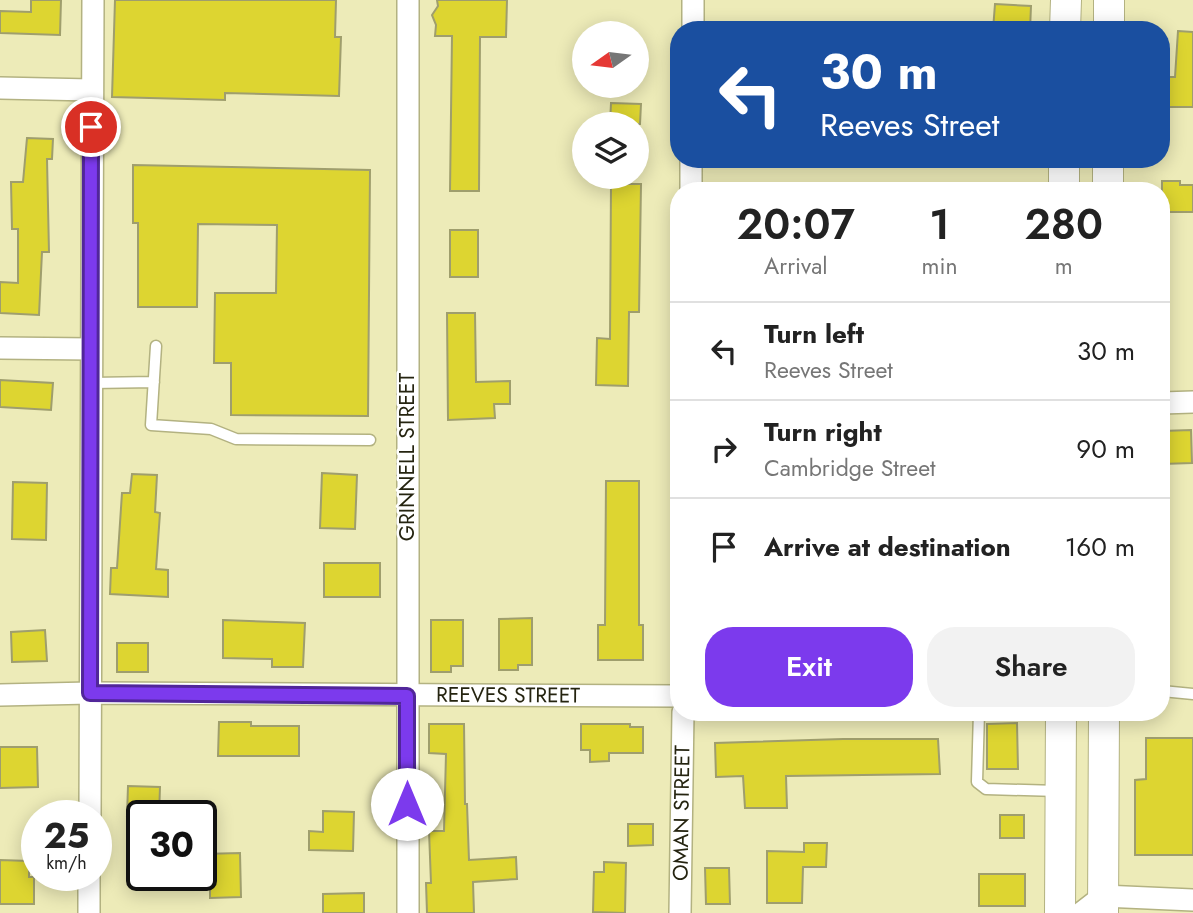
<!DOCTYPE html>
<html lang="en">
<head>
<meta charset="utf-8">
<style>
  :root { --surface:#fff; --page:#f2f2f2; --text:#222; --muted:#767676; --line:#e0e0e0; --accent:#7c3aed }
  body { margin:0; font-family:Jost,sans-serif; background:var(--page); color:var(--text); height:100vh; display:flex; flex-direction:column; font-size:26px; white-space:nowrap }
  * { box-sizing:border-box; margin:0 }
  p { font-size:23px; color:var(--muted) }
  .icon { flex:none; width:38px; height:38px; fill:none; stroke:currentColor; stroke-width:2; stroke-linecap:round; stroke-linejoin:round }
  .map { position:relative; flex:1; overflow:hidden }
  .panel { position:absolute; left:670px; top:182px; width:500px; height:539px; display:flex; flex-direction:column; background:var(--surface); border-radius:28px; box-shadow:0 4px 18px #0003 }
  .panel>* { flex:none }
  .hud { position:absolute; left:670px; top:21px; width:500px; height:147px; border-radius:28px; box-shadow:0 4px 18px #0003; background:#1a4fa0; color:#fff; overflow:hidden }
  .needle { width:46px; rotate:256deg }
  .fabs { position:absolute; left:572px; top:21px; display:grid; gap:14px }
  .fabs a { display:grid; place-items:center; width:77px; height:77px; border-radius:50%; background:var(--surface); box-shadow:0 4px 18px #0003; font-size:35px }
  .speed { position:absolute; left:21px; top:800px; display:flex; gap:14px; font-size:35px; font-weight:700; text-align:center }
  .speed>* { display:grid; place-content:center; width:91px; height:91px; border-radius:50%; background:var(--surface); box-shadow:0 4px 18px #0003; line-height:1 }
  .speed small { font-size:18px; font-weight:400 }
  .speed .limit { border:4px solid #111; border-radius:10px; background:#fff; color:#111 }
  .pin { position:absolute; display:grid; place-items:center; width:60px; height:60px; color:#fff; margin:-30px; border:4px solid #fff; border-radius:50%; box-shadow:0 2px 7px #0007 }
  .me { position:absolute; width:77px; margin:-38px; rotate:0deg; stroke-linejoin:round; filter:drop-shadow(0 0 5px #0008) }
  .turn { display:flex; align-items:center; gap:24px; height:147px; padding:0 35px; font-size:32px }
  .turn .icon { width:91px; height:91px; stroke-width:2.5 }
  .turn b { display:block; font-size:49px; line-height:60px }
  .eta { display:flex; justify-content:space-evenly; align-items:center; height:119px; text-align:center }
  .eta b { font-size:42px; font-weight:600; line-height:49px }
  .cta { display:flex; gap:14px; margin-top:auto; padding:14px 35px }
  .cta a { flex:1; height:80px; border-radius:28px; background:var(--accent); color:#fff; font-size:28px; font-weight:600; line-height:80px; text-align:center }
  .cta a+a { background:var(--page); color:var(--text) }
  ul { padding:0; list-style:none }
  li { display:flex; align-items:center; gap:21px; height:98px; padding:0 35px; border-top:2px solid var(--line) }
  li div { flex:1 }
  li b { display:block; font-size:26px }
  li em { font-style:normal }
  .map>svg:first-child { display:block }
  .building { fill:#ddd531; stroke:#9f9e6d; stroke-width:2 }
  .lines { fill:none; stroke-linecap:round; stroke-linejoin:round }
  .service-casing { stroke:#b3b281; stroke-width:13 }
  .minor-casing { stroke:#b3b281; stroke-width:24 }
  .secondary-casing { stroke:#b3b281; stroke-width:32 }
  .service { stroke:#fff; stroke-width:10 }
  .minor { stroke:#fff; stroke-width:21 }
  .secondary { stroke:#fff; stroke-width:30 }
  .route-casing { stroke:#51269a; stroke-width:18 }
  .route { stroke:#7c3aed; stroke-width:12 }
  .labels { text-anchor:middle; stroke-width:5; stroke-linejoin:round; paint-order:stroke }
  .street-label { font-size:21px; fill:#252410; stroke:#fff }
</style>
</head>
<body>
<div class="map">
<svg width="1193" height="913" viewBox="0 0 1193 913">
  <rect width="100%" height="100%" fill="#edebb8"/>
  <path class="building" d="M31 0H61L60 35 0 33V11L31 12Z
    M115 0H336L335 37H341L339 96 225 93V100L112 97Z
    M437 0H507L506 37H480L479 191H450L452 36H435L436 25 432 15 438 6Z
    M995 4 1031 6 1030 30H993Z
    M1178 31 1193 32V107H1162V77H1175Z
    M611 103 641 104 640 124H610Z
    M27 138 53 139 52 159H47L49 252H42L39 315 0 313V282L18 283V229H12L11 182H23Z
    M133 165 370 170 368 416 231 415V363H214L215 293H276L277 225 198 224 197 307H138V223H133Z
    M1162 181H1180V185H1193V212H1162Z
    M611 184H641L639 312H629L628 386 596 385 597 338 610 339Z
    M450 230H478V277H450Z
    M447 313H475L476 382 510 381V404H494L495 418 448 420Z
    M0 380 53 383 51 410 0 407Z
    M1191 430 1192 463 1162 464V431Z
    M322 473 357 475 355 529 320 528Z
    M132 474 157 475 155 512 160 513 156 569 168 570V597L110 594 111 568H117L122 493H130Z
    M606 481H639V625H643V660H598V625H605Z
    M13 482 47 483 46 540 12 539Z
    M324 563H380V597H324Z
    M532 618V665H518V670H499V619Z
    M223 620 305 623 303 667H272V659L223 658Z
    M431 620H463V666H451V672H431Z
    M45 630 47 661 12 662 11 632Z
    M117 643H148V672H117Z
    M219 722H251V726H299V756H218Z
    M1017 723 1018 769H987V724Z
    M429 724H464L465 804H467L469 860 516 857 517 879 473 882 474 913H427L426 883H431L429 831H444L446 754 429 753Z
    M581 724H630V727H643V753H609V761L590 762V750H581Z
    M1146 738H1193V855H1135V780L1146 779Z
    M843 739H938L940 774 786 776 787 808H745L743 776 716 777 715 743Z
    M0 747H37L38 787 0 788Z
    M128 786 160 787 159 816H127Z
    M323 811 354 812 353 851 309 850V831L323 832Z
    M1000 815H1024V838H1000Z
    M628 824H653V845L628 846Z
    M804 843H827L826 867H803L802 903H767V851L804 852Z
    M240 853 241 897 210 898V875H202V854Z
    M0 860 29 861V877H34V904H0Z
    M604 862 626 863 625 913 593 912 594 872H604Z
    M705 868H729L730 904H706Z
    M979 874H1025V906H979Z
    M364 893V913H323V894Z"/>
  <g class="lines">
    <g class="service-casing">
      <path id="service" d="M156 346 151 425 211 429 236 439 370 440
        M92 383 154 382
        M1162 691 1193 694
        M979 712 977 782 986 789 1058 791"/>
    </g>
    <g class="minor-casing">
      <g id="minor">
        <path d="M693 30V0"/>
        <path d="M0 88 91 90"/>
        <path d="M691 191V159"/>
        <path d="M0 348 91 349"/>
        <path d="M1162 403 1193 402"/>
        <path id="s1" d="M0 695 90 693 679 696"/>
        <path d="M90 816 93 0"/>
        <path d="M89 913V875"/>
        <path d="M408 913V0"/>
        <path id="s2" d="M680 913 683 712"/>
        <path d="M1081 913 1103 896 1193 900"/>
      </g>
    </g>
    <g class="secondary-casing">
      <path id="secondary" d="M1065 30 1066 0
        M1109 30V0
        M1064 191V159
        M1108 191V159
        M1060 913 1061 712
        M1103 913 1104 712"/>
    </g>
    <use href="#service" class="service"/>
    <use href="#minor" class="minor"/>
    <use href="#secondary" class="secondary"/>
  </g>
  <g class="lines">
    <g class="route-casing">
      <path id="route" d="M91 127 90 693 407 696V804"/>
    </g>
    <use href="#route" class="route"/>
  </g>
  <g class="labels">
    <g class="street-label">
      <text transform="translate(407 457) rotate(-90)" y="7">GRINNELL STREET</text>
      <text dy="7" stroke="none"><textPath href="#s1" startOffset="508">REEVES STREET</textPath></text>
      <text dy="7" stroke="none"><textPath href="#s2" startOffset="100">OMAN STREET</textPath></text>
    </g>
  </g>
</svg>
<div class="fabs">
<a><svg class="needle" viewBox="-14 -14 28 28"><path d="M0-13l5 13h-10z" fill="#e53935"/><path d="M0 13l5-13h-10z" fill="#767676"/></svg></a>
<a><svg class="icon" aria-label="layers" viewBox="0 0 24 24"><path d="M12 4l9 5-9 5-9-5zM3 14l9 5 9-5"/></svg></a>
</div>
<div class="speed"><div>25<small>km/h</small></div><div class="limit">30</div></div>
<div class="pin" style="left:91px;top:127px;background:#d93025"><svg class="icon" aria-label="arrive" viewBox="0 0 24 24"><path d="M6 21V4h12l-3 4 3 4H6"/></svg></div>
<svg class="me" style="left:407px;top:804px" viewBox="-20 -20 40 40"><circle r="19" fill="#fff"/><path d="M0-13L10 11 0 6-10 11z" fill="#7c3aed"/></svg>
<div class="hud">
<div class="turn"><svg class="icon" aria-label="left" viewBox="0 0 24 24"><path d="M17 20v-9H6M10 6l-5 5 5 5"/></svg><div><b>30 m</b>Reeves Street</div></div>
</div>
<section class="panel">
<div class="eta">
<div><b>20:07</b><p>Arrival</p></div>
<div><b>1</b><p>min</p></div>
<div><b>280</b><p>m</p></div>
</div>
<ul>
<li><svg class="icon" aria-label="left" viewBox="0 0 24 24"><path d="M17 20v-9H6M10 6l-5 5 5 5"/></svg><div><b>Turn left</b><p>Reeves Street</p></div><em>30 m</em></li>
<li><svg class="icon" aria-label="right" viewBox="0 0 24 24"><path d="M7 20v-9h11M14 6l5 5-5 5"/></svg><div><b>Turn right</b><p>Cambridge Street</p></div><em>90 m</em></li>
<li><svg class="icon" aria-label="arrive" viewBox="0 0 24 24"><path d="M6 21V4h12l-3 4 3 4H6"/></svg><div><b>Arrive at destination</b></div><em>160 m</em></li>
</ul>
<div class="cta"><a>Exit</a><a>Share</a></div>
</section>
</div>
</body>
</html>
